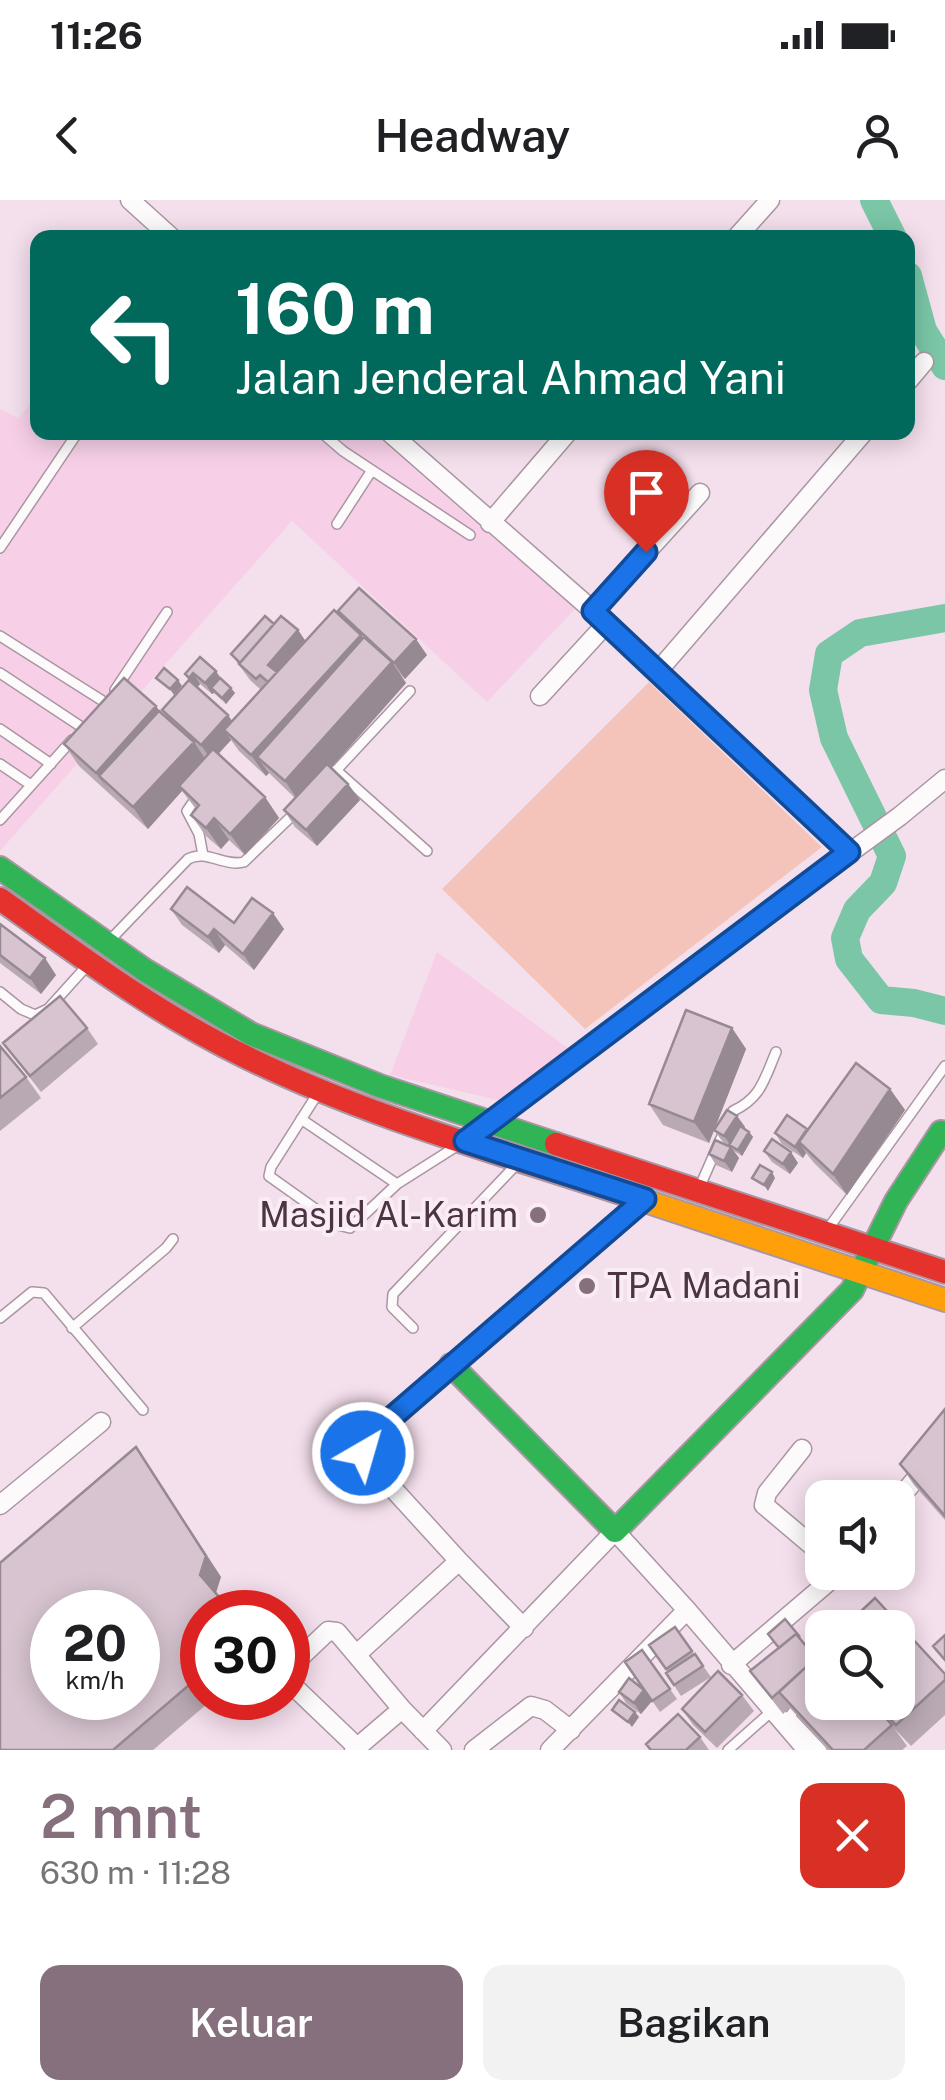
<!DOCTYPE html>
<html lang="id">
<head>
<meta charset="utf-8">
<style>
  :root { --surface:#fff; --page:#f2f2f2; --text:#202124; --muted:#757577; --accent:#87707e }
  body { margin:0; font-family:"Public Sans",sans-serif; background:var(--page); color:var(--text); height:100vh; display:flex; flex-direction:column; font-size:38px; white-space:nowrap }
  * { box-sizing:border-box; margin:0 }
  p { font-size:32px; color:var(--muted) }
  .icon { flex:none; width:55px; height:55px; fill:none; stroke:currentColor; stroke-width:2; stroke-linecap:round; stroke-linejoin:round }
  .map { position:relative; height:1550px; overflow:hidden }
  .details { display:flex; flex-direction:column; background:var(--surface); flex:1 }
  .details>* { flex:none }
  .hud { position:absolute; left:30px; top:30px; width:885px; height:210px; border-radius:20px; box-shadow:0 5px 25px #0003; background:#00695c; color:#fff; overflow:hidden }
  .buttons { position:absolute; left:805px; top:1280px; display:grid; gap:20px }
  .buttons a { display:grid; place-items:center; width:110px; height:110px; border-radius:20px; background:var(--surface); box-shadow:0 5px 25px #0003; font-size:50px }
  .speed { position:absolute; left:30px; top:1390px; display:flex; gap:20px; font-size:50px; font-weight:700; text-align:center }
  .speed>* { display:grid; place-content:center; width:130px; height:130px; border-radius:50%; background:var(--surface); box-shadow:0 5px 25px #0003; line-height:1 }
  .speed small { font-size:25px; font-weight:400 }
  .speed .limit { border:15px solid #d22; background:#fff; color:#111 }
  .pin { position:absolute; display:grid; place-items:center; width:85px; height:85px; color:#fff; margin:-102px -42px; border-radius:50% 50% 50% 0; rotate:-45deg; box-shadow:0 0 10px #0007 }
  .pin .icon { rotate:45deg }
  .me { position:absolute; width:110px; margin:-55px; rotate:38deg; stroke-linejoin:round; filter:drop-shadow(0 0 8px #0008) }
  .turn { display:flex; align-items:center; gap:35px; height:210px; padding:0 40px; font-size:45px }
  .turn .icon { width:130px; height:130px; stroke-width:2.5 }
  .turn b { display:block; font-size:70px; line-height:85px }
  .round { display:grid; place-items:center; flex:none; width:105px; height:105px; border-radius:20px; background:var(--page) }
  .overview { display:flex; align-items:center; justify-content:space-between; height:170px; padding:0 40px }
  h1 { font-size:60px; font-weight:600; line-height:75px; color:var(--accent) }
  .button { display:flex; gap:20px; margin-top:auto; padding:20px 40px }
  .button a { flex:1; height:115px; border-radius:20px; background:var(--accent); color:#fff; font-size:40px; font-weight:600; line-height:115px; text-align:center }
  .button a+a { background:var(--page); color:var(--text) }
  .status { display:flex; justify-content:space-between; align-items:center; height:70px; padding:0 50px; background:var(--surface); direction:ltr }
  .status svg { height:28px; fill:currentColor }
  header { display:flex; justify-content:space-between; align-items:center; height:130px; padding:0 40px; background:var(--surface); font-size:45px; font-weight:600 }
  .map>svg:first-child { display:block }
  .built { fill:#f7d0e8 }
  .green { fill:#f4c4bb }
  .lines { fill:none; stroke-linecap:round; stroke-linejoin:round }
  .river { stroke:#7ac6a7; stroke-width:28 }
  .lane-casing { stroke:#a996a2; stroke-width:12 }
  .street-casing { stroke:#a996a2; stroke-width:21 }
  .fast-casing { stroke:#a996a2; stroke-width:26 }
  .slow-casing { stroke:#a996a2; stroke-width:26 }
  .jam-casing { stroke:#a996a2; stroke-width:26 }
  .lane { stroke:#fdfafc; stroke-width:9 }
  .street { stroke:#fdfafc; stroke-width:18 }
  .fast { stroke:#30b455; stroke-width:22 }
  .slow { stroke:#ff9f0a; stroke-width:22 }
  .jam { stroke:#e5322d; stroke-width:22 }
  .wall { fill:#b9a9b3 }
  .shaded-wall { fill:#968992 }
  .building { fill:#d7c4d0; stroke:#968992; stroke-width:2.5; fill-rule:evenodd }
  .route-casing { stroke:#114b97; stroke-width:25 }
  .route { stroke:#1a73e8; stroke-width:18 }
  .poi-dot { fill:#87707e; stroke:#f9ecf4; stroke-width:4 }
  .labels { text-anchor:middle; stroke-width:8; stroke-linejoin:round; paint-order:stroke }
  .poi-label { font-size:35px; fill:#4c3443; stroke:#f9ecf4; text-anchor:end }
</style>
</head>
<body>
<div class="status"><b>11:26</b><svg viewBox="0 0 49 12"><path d="M0 12V9h3v3zM5 12V6h3v6zM10 12V3h3v9zM15 12V0h3v12zM26 1h20v11H26zM47 4h2v5h-2z"/></svg></div>
<header><svg class="icon" aria-label="back" viewBox="0 0 24 24"><path d="M15 5l-7 7 7 7"/></svg>Headway<svg class="icon" aria-label="person" viewBox="0 0 24 24"><circle cx="12" cy="8" r="4"/><path d="M4 21q1-7 8-7t8 7"/></svg></header>
<div class="map">
<svg width="945" height="1550" viewBox="0 0 945 1550">
  <rect width="100%" height="100%" fill="#f4dfec"/>
  <path class="built" d="M37 197 38 232 373 233 575 409 487 502 292 321 0 651V209L18 218Z
    M437 752 572 851 511 903 390 875Z"/>
  <path class="green" d="M649 482 822 647 585 829 442 689Z"/>
  <g class="lines">
    <path class="river" d="M874 0 893 38
      M908 76 923 131 945 166
      M945 418 860 433 829 454 823 490 834 538 892 656 883 683 857 710 845 738 849 759 881 800 914 803 945 811"/>
    <g class="lane-casing">
      <path id="lane" d="M321 232 343 251 470 335
        M337 324 372 270
        M0 348 78 232
        M0 436 106 503
        M0 473 83 528
        M115 490 167 412
        M0 529 51 564
        M0 564 31 585
        M336 570 427 651
        M330 577 410 491
        M198 595 187 611 199 634 203 655
        M0 620 72 540
        M112 738 188 659C206 649 224 667 244 662L298 610
        M0 792 21 809 35 815 48 809 85 768
        M318 893 271 967 269 976 338 1025 350 1028 397 984 457 946
        M301 919 397 984
        M701 984 733 911C761 898 764 880 776 852
        M830 1026 945 866
        M0 1118 32 1092 44 1093 143 1210
        M72 1128 166 1048 173 1039
        M413 1128 392 1107 393 1094 516 965
        M799 1504 790 1516 822 1550
        M728 1550 772 1511"/>
    </g>
    <g class="street-casing">
      <path id="street" d="M130 0 172 38
        M736 38 770 0
        M908 181 924 162
        M389 232 607 423 849 653
        M490 323 568 232
        M593 411 700 293
        M659 470 864 232
        M540 496 607 423
        M487 925 684 774 900 616 945 579
        M802 1249 767 1293 764 1305 822 1354
        M898 1300 945 1244
        M0 1305 101 1222
        M459 1361 524 1428
        M357 1454 459 1361 365 1258 364 1243 645 999
        M731 1465 840 1372
        M288 1469 328 1431 337 1432 402 1509 442 1550
        M288 1481 357 1547
        M423 1531 615 1331 687 1410
        M354 1550 402 1509
        M474 1550 531 1506 545 1510 571 1530
        M550 1550 687 1410 807 1550"/>
    </g>
    <g class="fast-casing">
      <path id="fast" d="M0 668 146 771 251 834 380 886 556 944
        M451 1165 615 1331 852 1090 896 1001 941 932"/>
    </g>
    <g class="slow-casing">
      <path id="slow" d="M624 994 945 1100"/>
    </g>
    <g class="jam-casing">
      <path id="jam" d="M0 699C79 755 157 814 244 856 365 916 497 952 624 994
        M556 944 945 1072"/>
    </g>
    <use href="#lane" class="lane"/>
    <use href="#street" class="street"/>
    <use href="#fast" class="fast"/>
    <use href="#slow" class="slow"/>
    <use href="#jam" class="jam"/>
  </g>
  <path class="wall" d="M338 411 427 455 405 479 400 474 406 483 331 568 348 584 360 600 317 646 295 627 284 610 295 598 269 573 266 576 239 551 231 540 218 554 265 597 279 618 245 655 229 640 221 649 206 636 191 615 196 609 182 591 148 629 79 566 64 544 159 511 167 517 162 510 189 481 185 474 200 457 235 493 226 504 214 493 212 494 200 484 197 488 232 521 261 490 250 480 231 454 274 424 298 430 305 441 342 418Z
    M171 709 234 723 284 729 254 770 225 745 219 753 182 725Z
    M0 724 56 775 41 794 0 763Z
    M87 828 98 844 41 892 3 843Z
    M732 828 746 849 709 943 663 925 649 904Z
    M0 846 26 877 41 898 0 931Z
    M890 889 905 910 847 995 814 963 806 953 803 958 782 944 775 933 808 930Z
    M737 916 745 927 744 929 749 932 753 937 742 956 734 951 739 958 732 972 716 965 709 954 730 946 722 941 714 930Z
    M764 951 798 963 790 974 772 962Z
    M945 1209V1320L914 1285 900 1264Z
    M136 1247 221 1377 202 1412V1498H214L153 1550H0Z
    M675 1427 711 1477 681 1496 666 1473 668 1472 649 1445Z
    M768 1434 800 1437 816 1458 822 1502H898L945 1474V1515L911 1546 894 1528 907 1546 902 1550H828L790 1508 783 1514 750 1471 778 1448Z
    M642 1450 677 1499 660 1512 625 1462Z
    M619 1492 652 1501 641 1514 626 1503Z
    M742 1495 754 1511 717 1548 693 1525 682 1509Z
    M700 1537 709 1550H650L646 1544Z"/>
  <path class="shaded-wall" d="M298 430 309 446 278 478 268 465Z
    M361 435 376 456 257 557 269 573 266 576 251 555Z
    M416 439 427 455 405 479 394 463Z
    M392 462 406 483 300 603 285 581Z
    M216 471 223 482 211 488 214 493 212 494 205 483Z
    M193 473 200 484 196 489 189 478Z
    M178 480 182 486 174 495 170 489Z
    M231 488 235 493 226 504 222 498Z
    M156 506 171 527 99 576 111 594 96 573Z
    M228 515 239 531 224 530 231 540 212 561 201 545Z
    M194 542 208 563 179 586 182 591 148 629 133 607Z
    M348 584 360 600 317 646 306 630Z
    M265 597 279 618 245 655 230 634Z
    M214 618 229 640 221 649 206 628Z
    M273 713 284 729 254 770 243 754Z
    M214 729 225 745 219 753 208 737Z
    M45 758 56 775 41 794 30 778Z
    M732 828 746 849 709 943 694 922Z
    M890 889 905 910 847 995 833 974Z
    M737 916 745 927 732 947 724 936Z
    M749 932 753 937 742 956 738 950Z
    M799 942 806 953 803 958 795 947Z
    M731 947 739 958 732 972 724 961Z
    M791 952 798 963 790 974 783 964Z
    M772 972 775 978 768 991 764 985Z
    M136 1247 221 1377 215 1396 200 1375Z
    M644 1490 652 1501 641 1514 634 1503Z
    M635 1512 639 1517 632 1527 628 1522Z"/>
  <path class="building" d="M359 388 416 439 394 463 338 411Z
    M334 410 361 435 251 555 224 530Z
    M265 416 274 424 240 463 231 454Z
    M281 416 298 430 268 465 277 472 268 482 260 475 256 479 239 464Z
    M364 437 392 462 285 581 257 557Z
    M200 457 216 471 205 483 193 473 189 478 185 474Z
    M164 468 178 480 170 489 156 478Z
    M124 478 156 506 96 573 64 544Z
    M220 478 231 488 222 498 211 488Z
    M189 480 228 515 201 545 162 510Z
    M159 511 194 542 133 607 99 576Z
    M213 549 265 597 230 634 214 618 206 628 191 615 199 605 179 586Z
    M327 564 348 584 306 630 284 610Z
    M187 687 234 723 252 698 273 713 243 754 214 729 208 737 171 709Z
    M0 724 45 758 30 778 0 755Z
    M60 796 87 828 30 876 3 843Z
    M686 810 732 828 694 922 649 904Z
    M0 846 26 877 0 898Z
    M856 863 890 889 833 974 799 942Z
    M727 910 737 916 724 936 714 930Z
    M787 915 807 929 795 947 775 933Z
    M740 926 749 932 738 950 729 945Z
    M772 939 791 952 783 964 764 951Z
    M715 940 731 947 724 961 709 954Z
    M760 965 772 972 764 985 752 978Z
    M945 1209V1316L900 1264Z
    M136 1247 206 1356 200 1375 232 1412H202V1474L113 1550H0V1363ZM52 1412H138V1498H52Z
    M875 1398 945 1474V1480L896 1525 875 1502H898V1428H843Z
    M785 1419 800 1437 796 1434 779 1448 768 1434Z
    M675 1427 692 1451 666 1469 649 1445Z
    M796 1434 816 1458 772 1498 750 1471Z
    M945 1435V1460L933 1446Z
    M642 1450 670 1489 652 1501 625 1462Z
    M822 1452V1502H871L892 1525 864 1550H833L779 1492Z
    M695 1454 703 1466 674 1485 666 1473Z
    M718 1471 742 1495 705 1532 682 1509Z
    M629 1478 644 1490 634 1503 619 1492Z
    M619 1500 635 1512 628 1522 612 1510Z
    M678 1514 700 1537 686 1550H651L646 1544Z"/>
  <g class="lines">
    <g class="route-casing">
      <path id="route" d="M363 1253 368 1238 645 999 465 941 849 652 593 411 646 352"/>
    </g>
    <use href="#route" class="route"/>
  </g>
  <g class="poi-dot">
    <circle cx="538" cy="1015" r="10"/>
    <circle cx="587" cy="1086" r="10"/>
  </g>
  <g class="labels">
    <g class="poi-label">
      <text x="518" y="1027">Masjid Al-Karim</text>
      <text x="607" y="1098" text-anchor="start">TPA Madani</text>
    </g>
  </g>
</svg>
<div class="buttons">
<a><svg class="icon" aria-label="sound" viewBox="0 0 24 24"><path d="M4 9h4l5-4v14l-5-4H4zM17 9q2 3 0 6"/></svg></a>
<a><svg class="icon" aria-label="search" viewBox="0 0 24 24"><circle cx="10" cy="10" r="6"/><path d="M15 15l6 6"/></svg></a>
</div>
<div class="speed"><div>20<small>km/h</small></div><div class="limit">30</div></div>
<div class="pin" style="left:646px;top:352px;background:#d93025"><svg class="icon" aria-label="arrive" viewBox="0 0 24 24"><path d="M6 21V4h12l-3 4 3 4H6"/></svg></div>
<svg class="me" style="left:363px;top:1253px" viewBox="-20 -20 40 40"><circle r="17" fill="#1a73e8" stroke="#fff" stroke-width="3"/><path d="M0-11L8 9 0 5-8 9z" fill="#fff"/></svg>
<div class="hud">
<div class="turn"><svg class="icon" aria-label="left" viewBox="0 0 24 24"><path d="M17 20v-9H6M10 6l-5 5 5 5"/></svg><div><b>160 m</b>Jalan Jenderal Ahmad Yani</div></div>
</div>
</div>
<section class="details">
<div class="overview"><div><h1>2 mnt</h1><p>630 m · 11:28</p></div><a class="round" style="background:#d93025;color:#fff"><svg class="icon" aria-label="close" viewBox="0 0 24 24"><path d="M6 6l12 12M18 6L6 18"/></svg></a></div>
<div class="button"><a>Keluar</a><a>Bagikan</a></div>
</section>
</body>
</html>
